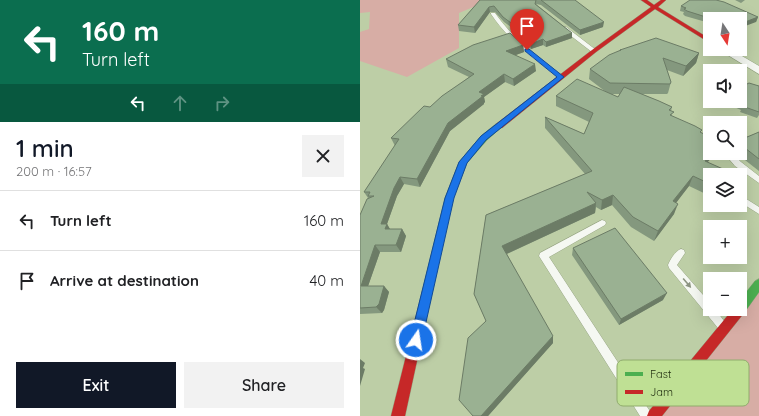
<!DOCTYPE html>
<html lang="en">
<head>
<meta charset="utf-8">
<style>
  :root { --surface:#fff; --page:#f2f2f2; --text:#202124; --muted:#757577; --line:#e0e0e0; --accent:#111827 }
  body { margin:0; font-family:Quicksand,sans-serif; background:var(--page); color:var(--text); height:100vh; display:flex; flex-direction:column; font-size:15px; white-space:nowrap }
  * { box-sizing:border-box; margin:0 }
  p { font-size:13px; color:var(--muted) }
  .icon { flex:none; width:22px; height:22px; fill:none; stroke:currentColor; stroke-width:2; stroke-linecap:round; stroke-linejoin:round }
  .map { position:relative; flex:1; overflow:hidden }
  .sheet { display:flex; flex-direction:column; background:var(--surface); width:360px }
  .sheet>* { flex:none }
  .top-card { background:#0b6e4f; color:#fff; overflow:hidden }
  .needle { width:26px; rotate:168deg }
  .fabs { position:absolute; left:343px; top:12px; display:grid; gap:8px }
  .fabs a { display:grid; place-items:center; width:44px; height:44px; border-radius:0px; background:var(--surface); box-shadow:0 4px 16px #0002; font-size:20px }
  .pin { position:absolute; display:grid; place-items:center; width:34px; height:34px; color:#fff; margin:-41px -17px; border-radius:50% 50% 50% 0; rotate:-45deg; box-shadow:0 0 4px #0007 }
  .pin .icon { rotate:45deg }
  .me { position:absolute; width:44px; margin:-22px; rotate:13deg; stroke-linejoin:round; filter:drop-shadow(0 0 3px #0008) }
  .turn { display:flex; align-items:center; gap:14px; height:84px; padding:0 16px; font-size:18px }
  .turn .icon { width:52px; height:52px; stroke-width:2.5 }
  .turn b { display:block; font-size:28px; line-height:34px }
  .lanes { display:flex; align-items:center; height:38px; padding:0 16px; background:#0003; justify-content:center; gap:20px; direction:ltr }
  .lanes .off { opacity:.35 }
  .round { display:grid; place-items:center; flex:none; width:42px; height:42px; border-radius:0px; background:var(--page) }
  .headline { display:flex; align-items:center; justify-content:space-between; height:68px; padding:0 16px }
  h1 { font-size:24px; font-weight:600; line-height:30px; color:var(--accent) }
  .action { display:flex; gap:8px; margin-top:auto; padding:8px 16px }
  .action a { flex:1; height:46px; border-radius:0px; background:var(--accent); color:#fff; font-size:16px; font-weight:600; line-height:46px; text-align:center }
  .action a+a { background:var(--page); color:var(--text) }
  ul { padding:0; list-style:none }
  li { display:flex; align-items:center; gap:12px; height:60px; padding:0 16px; border-top:1px solid var(--line) }
  li div { flex:1 }
  li b { display:block; font-size:15px }
  li em { font-style:normal }
  main { display:flex; flex:1; min-height:0 }
  .map>svg:first-child { display:block }
  .green { fill:#d7ada5 }
  .lines { fill:none; stroke-linecap:round; stroke-linejoin:round }
  .lane-casing { stroke:#97a584; stroke-width:1 }
  .street-casing { stroke:#97a584; stroke-width:1 }
  .fast-casing { stroke:#97a584; stroke-width:1 }
  .jam-casing { stroke:#97a584; stroke-width:1 }
  .lane { fill:#f5f8f2; fill-rule:evenodd }
  .street { fill:#f5f8f2; fill-rule:evenodd }
  .fast { fill:#4caf50; fill-rule:evenodd }
  .jam { fill:#c62828; fill-rule:evenodd }
  .wall { fill:#84987e; fill-rule:evenodd }
  .shaded-wall { fill:#6c7c66 }
  .building { fill:#9ab192; stroke:#6c7c66 }
  .oneway { fill:#8c9482 }
  .route { fill:#1a73e8; stroke:#114b97 }
  .key { fill:#bfe094; stroke:#90ac6d; stroke-width:1 }
  .key-label { font-size:11px; fill:#243112 }
</style>
</head>
<body>
<main>
<section class="sheet">
<div class="top-card">
<div class="turn"><svg class="icon" aria-label="left" viewBox="0 0 24 24"><path d="M17 20v-9H6M10 6l-5 5 5 5"/></svg><div><b>160 m</b>Turn left</div></div>
<div class="lanes"><svg class="icon" aria-label="left" viewBox="0 0 24 24"><path d="M17 20v-9H6M10 6l-5 5 5 5"/></svg><svg class="icon off" aria-label="ahead" viewBox="0 0 24 24"><path d="M12 20V5M6 11l6-6 6 6"/></svg><svg class="icon off" aria-label="right" viewBox="0 0 24 24"><path d="M7 20v-9h11M14 6l5 5-5 5"/></svg></div>
</div>
<div class="headline"><div><h1>1 min</h1><p>200 m · 16:57</p></div><a class="round"><svg class="icon" aria-label="close" viewBox="0 0 24 24"><path d="M6 6l12 12M18 6L6 18"/></svg></a></div>
<ul>
<li><svg class="icon" aria-label="left" viewBox="0 0 24 24"><path d="M17 20v-9H6M10 6l-5 5 5 5"/></svg><div><b>Turn left</b></div><em>160 m</em></li>
<li><svg class="icon" aria-label="arrive" viewBox="0 0 24 24"><path d="M6 21V4h12l-3 4 3 4H6"/></svg><div><b>Arrive at destination</b></div><em>40 m</em></li>
</ul>
<div class="action"><a>Exit</a><a>Share</a></div>
</section>
<div class="map">
<svg width="399" height="416" viewBox="0 0 399 416">
  <rect width="100%" height="100%" fill="#bdcea6"/>
  <path class="green" d="M0 0H130L99 13V48L47 77 0 61V32L9 29 10 12 0 13Z
    M399 284V416H290Z"/>
  <g class="lines">
    <g class="lane-casing">
      <path id="lane" d="M131 13H135C153 39 178 57 203 76V78H199C174 59 149 41 131 14Z
        M202 27H206L236 50V52H232L202 29Z
        M380 122 382 123 383 125 380 127V123H377Z
        M364 153H372L381 162 399 176V183L375 166Z
        M380 195 399 207V214L380 202Z
        M242 220 245 221 246 223 245 225 189 257 293 416H280L179 256 180 253Z
        M321 249 324 250 325 253 317 265 350 303V309H355L367 325 366 328 362 330 358 328 309 268 308 265C310 260 315 251 321 249Z"/>
    </g>
    <g class="street-casing">
      <path id="street" d="M358 49H370L399 66V74Z"/>
    </g>
    <g class="fast-casing">
      <path id="fast" d="M136 124H139L143 126 127 140 107 163 93 198 72 292 71 295 67 297 63 295 62 292 85 198 99 162 121 136Z
        M399 279V292L384 313 380 314 376 313 375 309H380V300L395 281Z"/>
    </g>
    <g class="jam-casing">
      <path id="jam" d="M281 0H287L294 5 301 0H306L298 7 350 39V43L295 9 236 52 142 128H136V124L232 50 291 7Z
        M67 287 71 289 72 292 45 416H31L62 292 63 289Z
        M380 304 384 305 385 309 384 313 302 416H287L289 411 373 309H380Z"/>
    </g>
    <use href="#lane" class="lane"/>
    <use href="#street" class="street"/>
    <use href="#fast" class="fast"/>
    <use href="#jam" class="jam"/>
  </g>
  <path class="wall" d="M120 0H215L243 27 220 35 181 5 176 4 212 33V38L186 47 183 45 171 49 158 38V32L144 22 135 12H130L115 33 99 31 98 25Z
    M375 0H385L381 3Z
    M321 6 398 17 396 22 350 19V25L346 23V22L325 16 323 14 324 12 320 11Z
    M163 45 164 52 156 55 176 71 154 86 145 82 124 97 125 102 124 103V104L90 131 60 187 44 184 37 196 27 224 30 229H42L46 236 41 252H20L8 286H24L29 292 24 310 22 313 0 314V215L8 198 4 192 35 146 31 138 109 77 88 67 86 59Z
    M260 50 339 53 336 63 323 76 307 70 311 82 308 93 307 94H282L312 107 311 111 312 116 341 133 350 153H355L347 162 350 175V192L348 195 329 186 316 202 314 214 294 241 271 227 252 205 241 210 236 207 235 213 147 254 193 343 128 416H113L126 321 114 294 126 215 225 174 185 128V117L224 134 229 122 196 106V96L246 92 229 79 230 69 259 51ZM251 94H260L258 97Z
    M387 84 399 86V115L397 118 380 112 381 110 372 106V105L362 101H380Z
    M399 132V171L376 153H380V140Z
    M213 248 303 300 259 325 212 255Z"/>
  <path class="shaded-wall" d="M129 7 130 12 115 33 114 27Z
    M398 17 396 22 380 28V24Z
    M244 22 243 27 220 35V30Z
    M212 33V38L186 47V42Z
    M183 39V45L171 49V44Z
    M163 45 164 52 147 58 146 51Z
    M339 53 336 63 323 76 326 66Z
    M175 64 176 71 154 86 153 79Z
    M144 74 145 82 124 97 125 102 124 103V104L90 131 60 187 57 179 88 123 119 92Z
    M351 153H355L340 172 345 161Z
    M333 176 329 186 310 211 313 201Z
    M40 177 44 184 37 196 27 224 31 231 29 236 21 224 34 188Z
    M253 195 252 205 241 210 242 200Z
    M236 203 235 213 144 255 142 246Z
    M318 204 314 214 294 241 298 231Z
    M42 229 46 236 41 252 36 245Z
    M15 245 20 252 6 292 1 286Z
    M24 286 29 292 24 310 22 313 16 307Z
    M307 293 303 300 259 325 261 319Z
    M193 336V343L128 416H121Z
    M0 359 5 363 3 368 5 369 0 386Z"/>
  <path class="building" d="M120 0H176L175 4 212 33 186 42 183 39 171 44 158 32 162 31 143 17 134 6 129 7 114 27 98 25Z
    M181 0H215L244 22 220 30Z
    M330 0H356L364 2 398 17 380 24V19H350L348 18H349L327 11 324 9 326 8 321 6Z
    M150 33 163 45 146 51 175 64 153 79 144 74 119 92 124 94 121 96H123L88 123 57 179 40 177 34 188 21 224H27L25 229H42L36 245H15L1 286H24L19 304 16 307 0 308V215L7 199 14 196H8L10 192H4L39 139 31 138 64 106 70 107 82 96 114 74 86 59 113 45Z
    M296 38 339 53 326 66 303 58 311 82 310 84 250 83 230 69 249 55 261 50H260Z
    M217 79 258 97 264 87 299 101 312 107 309 110 314 112 310 115 335 126 342 130 340 132 350 137V153H351L345 161 363 169 359 175H350V184L333 176 313 201 318 204 298 231 273 217 253 195 242 200 227 192 236 203 142 246 193 336 121 416H113L99 400 108 338 126 321 114 294 126 215 232 171 185 117 224 134 233 113 196 96Z
    M380 82 387 84 389 83 399 86V112L382 106 384 104 377 101H380Z
    M399 132V159L380 144V140Z
    M255 228 307 293 261 319 213 248Z"/>
  <defs><path id="oneway-solid" d="M-6-.8H1V-3.2L6.5 0L1 3.2V.8H-6Z"/></defs>
  <use class="oneway" href="#oneway-solid" transform="translate(327 283) rotate(50)"/>
  <path class="route" d="M165 49H169L204 77 126 140 107 163 94 198 62 340 60 344 56 345 52 344 50 340 85 198 99 162 121 136 197 77 165 51Z"/>
  <rect x="257" y="360" width="132" height="46" rx="6" class="key"/>
  <rect x="265" y="372" width="18" height="4" fill="#4caf50"/>
  <rect x="265" y="390" width="18" height="4" fill="#c62828"/>
  <g class="key-label">
    <text x="290" y="378">Fast</text>
    <text x="290" y="396">Jam</text>
  </g>
</svg>
<div class="fabs">
<a><svg class="needle" viewBox="-14 -14 28 28"><path d="M0-13l5 13h-10z" fill="#e53935"/><path d="M0 13l5-13h-10z" fill="#757577"/></svg></a>
<a><svg class="icon" aria-label="sound" viewBox="0 0 24 24"><path d="M4 9h4l5-4v14l-5-4H4zM17 9q2 3 0 6"/></svg></a>
<a><svg class="icon" aria-label="search" viewBox="0 0 24 24"><circle cx="10" cy="10" r="6"/><path d="M15 15l6 6"/></svg></a>
<a><svg class="icon" aria-label="layers" viewBox="0 0 24 24"><path d="M12 4l9 5-9 5-9-5zM3 14l9 5 9-5"/></svg></a>
<a>+</a>
<a>−</a>
</div>
<div class="pin" style="left:167px;top:50px;background:#d93025"><svg class="icon" aria-label="arrive" viewBox="0 0 24 24"><path d="M6 21V4h12l-3 4 3 4H6"/></svg></div>
<svg class="me" style="left:56px;top:340px" viewBox="-20 -20 40 40"><circle r="17" fill="#1a73e8" stroke="#fff" stroke-width="3"/><path d="M0-11L8 9 0 5-8 9z" fill="#fff"/></svg>
</div>
</main>
</body>
</html>
